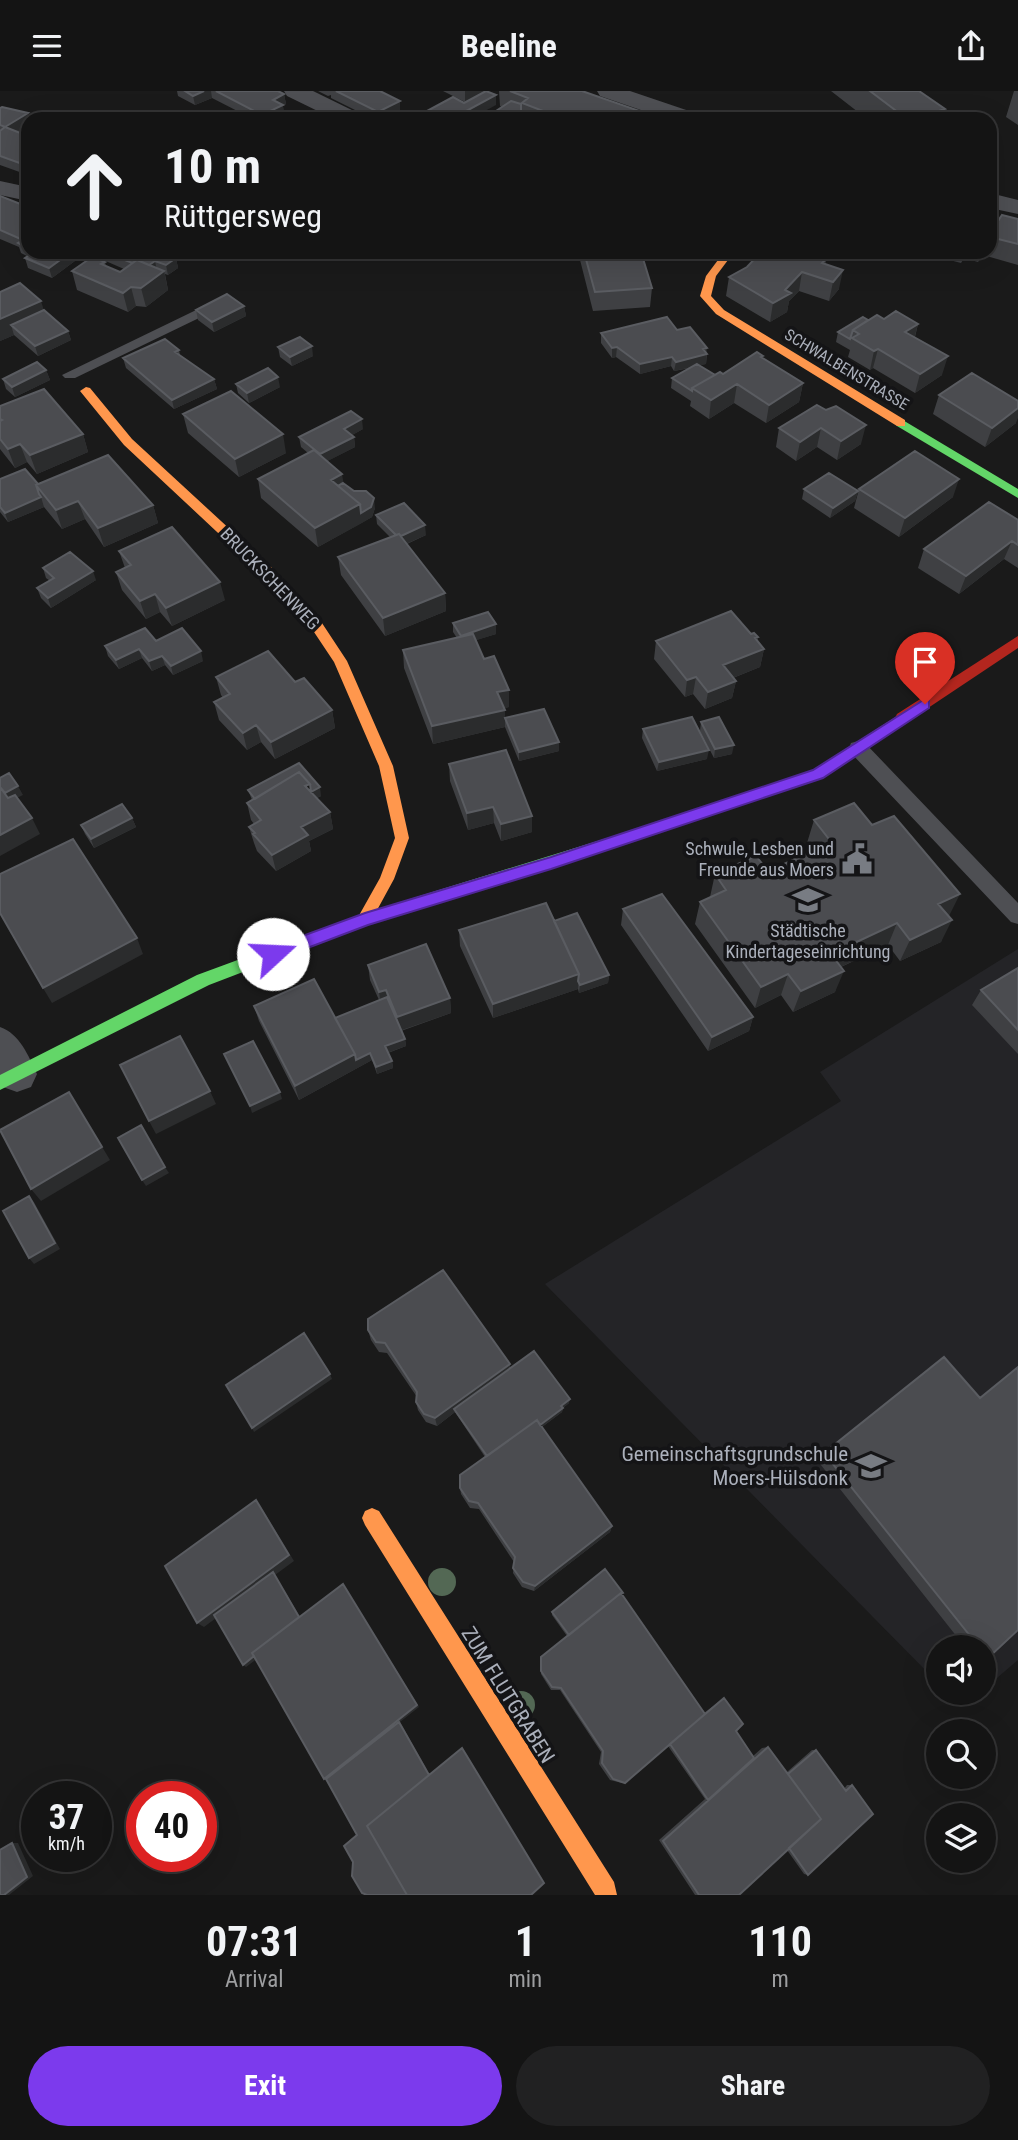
<!DOCTYPE html>
<html lang="en">
<head>
<meta charset="utf-8">
<style>
  :root { --surface:#141414; --page:#212122; --text:#f1f3f6; --muted:#9d9ea0; --line:#333334; --accent:#7c3aed }
  body { margin:0; font-family:"Roboto Condensed",sans-serif; background:var(--page); color:var(--text); height:100vh; display:flex; flex-direction:column; font-size:26px; white-space:nowrap }
  * { box-sizing:border-box; margin:0 }
  p { font-size:23px; color:var(--muted) }
  .icon { flex:none; width:38px; height:38px; fill:none; stroke:currentColor; stroke-width:2; stroke-linecap:round; stroke-linejoin:round }
  .map { position:relative; height:1804px; overflow:hidden }
  .details { display:flex; flex-direction:column; background:var(--surface); flex:1 }
  .details>* { flex:none }
  .guide { position:absolute; left:21px; top:21px; width:976px; height:147px; border-radius:21px; box-shadow:0 7px 28px #0002,0 0 0 2px var(--line); background:#141414; color:var(--text); overflow:hidden }
  .controls { position:absolute; left:926px; top:1544px; display:grid; gap:14px }
  .controls a { display:grid; place-items:center; width:70px; height:70px; border-radius:50%; background:var(--surface); box-shadow:0 7px 28px #0002,0 0 0 2px var(--line); font-size:35px }
  .speed { position:absolute; left:21px; top:1690px; display:flex; gap:14px; font-size:35px; font-weight:700; text-align:center }
  .speed>* { display:grid; place-content:center; width:91px; height:91px; border-radius:50%; background:var(--surface); box-shadow:0 7px 28px #0002,0 0 0 2px var(--line); line-height:1 }
  .speed small { font-size:18px; font-weight:400 }
  .speed .limit { border:10px solid #d22; background:#fff; color:#111 }
  .pin { position:absolute; display:grid; place-items:center; width:60px; height:60px; color:#fff; margin:-72px -30px; border-radius:50% 50% 50% 0; rotate:-45deg; box-shadow:0 0 7px #0007 }
  .pin .icon { rotate:45deg }
  .me { position:absolute; width:77px; margin:-38px; rotate:70deg; stroke-linejoin:round; filter:drop-shadow(0 0 5px #0008) }
  .turn { display:flex; align-items:center; gap:24px; height:147px; padding:0 28px; font-size:32px }
  .turn .icon { width:91px; height:91px; stroke-width:2.5 }
  .turn b { display:block; font-size:49px; line-height:60px }
  .eta { display:flex; justify-content:space-evenly; align-items:center; height:119px; text-align:center }
  .eta b { font-size:42px; font-weight:700; line-height:49px }
  .primary-button { display:flex; gap:14px; margin-top:auto; padding:14px 28px }
  .primary-button a { flex:1; height:80px; border-radius:42px; background:var(--accent); color:#fff; font-size:28px; font-weight:700; line-height:80px; text-align:center }
  .primary-button a+a { background:var(--page); color:var(--text) }
  header { display:flex; justify-content:space-between; align-items:center; height:91px; padding:0 28px; background:var(--surface); font-size:32px; font-weight:700 }
  .map>svg:first-child { display:block }
  .built { fill:#242427 }
  .lines { fill:none; stroke-linecap:round; stroke-linejoin:round }
  .lane { fill:#4e4f53; fill-rule:evenodd }
  .street { fill:#4e4f53; fill-rule:evenodd }
  .fast { fill:#63d668; fill-rule:evenodd }
  .slow { fill:#ff974d; fill-rule:evenodd }
  .jam { fill:#b3261e; fill-rule:evenodd }
  .tree { fill:#536854 }
  .wall { fill:#3f4043 }
  .shaded-wall { fill:#2b2c2d }
  .building { fill:#4b4c50; stroke:#5a5c61; stroke-width:2 }
  .route { fill:#7c3aed; stroke:#51269a; stroke-width:2 }
  .labels { text-anchor:middle; stroke-width:7; stroke-linejoin:round; paint-order:stroke }
  .far-street-label { font-size:16px; fill:#abb0bb; stroke:#141416 }
  .street-label { font-size:18px; fill:#abb0bb; stroke:#141416 }
  .poi-label { font-size:18px; fill:#abb0bb; stroke:#141416; text-anchor:end }
  .near-poi-label { font-size:21px; fill:#abb0bb; stroke:#141416; text-anchor:end }
  .near-street-label { font-size:21px; fill:#abb0bb; stroke:#141416 }
</style>
</head>
<body>
<header><svg class="icon" aria-label="menu" viewBox="0 0 24 24"><path d="M4 6h16M4 12h16M4 18h16"/></svg>Beeline<svg class="icon" aria-label="share" viewBox="0 0 24 24"><path d="M12 15V3M7 8l5-5 5 5M5 13v7h14v-7"/></svg></header>
<div class="map">
<svg width="1018" height="1804" viewBox="0 0 1018 1804">
  <rect width="100%" height="100%" fill="#1a1a1a"/>
  <path class="built" d="M1018 858V1569L984 1598V1556H938V1592L545 1193 841 1010 820 981Z"/>
  <g class="lines">
    <path class="lane" d="M223 206 228 207 230 210 228 213 75 287H65L62 284Z
      M858 650 865 652 1018 812V833L1011 831 851 662 849 657 851 652Z"/>
    <path class="street" d="M284 0H313L360 23 364 28H334L287 5Z
      M597 0H630L698 23 702 28H667L600 5Z
      M0 90 28 96V110L0 104Z
      M990 102 1018 109V123L990 117Z
      M0 936C20 943 28 964 37 983L31 996 17 1001 3 996 0 990Z"/>
    <path class="fast" d="M901 328 1018 398V407L897 335 895 332Z
      M617 744 624 750 622 754 368 833 209 894 0 999V984L197 884 365 822Z"/>
    <path class="slow" d="M724 161H734L716 185 711 205 724 219 905 329V335H897L716 223 700 205 706 185Z
      M86 296 90 297 132 348 272 477 318 526 347 570 393 675 409 747 394 788 370 832H360L357 828 380 787 395 747 379 675 334 571 308 532 262 483 124 354 80 300Z
      M902 622 907 623 909 627 907 631 823 687 617 756 610 750 612 746 813 679Z
      M372 1417 379 1420 614 1791 617 1804H595L365 1434 362 1427 365 1420Z"/>
    <path class="jam" d="M1018 545V557L907 631H897L895 627 897 623Z"/>
  </g>
  <g class="tree">
    <circle cx="442" cy="1491" r="14"/>
    <circle cx="521" cy="1614" r="14"/>
  </g>
  <path class="wall" d="M177 0H278L284 3 286 13 283 15 284 24 276 28H253L212 7 195 14 178 5Z
    M318 0H380L400 10V19L384 28H373L331 7V4L328 5Z
    M443 0H485L465 11Z
    M499 0H582L654 25 653 28H484L502 16 500 15Z
    M831 0H919L942 28H867Z
    M1014 0H1018V34L1006 26Z
    M0 17 28 34 17 41 28 45V84L0 74Z
    M0 105 28 116V161H87L52 187 28 177 25 167 27 165 21 162 19 156 0 148Z
    M1018 128V174L983 164 978 171 964 167 961 172 942 167 943 161H990V139L992 140Z
    M99 161 138 162 139 161H184L176 167 178 177 168 184 165 183 168 199 146 216 136 215 128 221 77 199 72 180 105 171 106 175 120 181 124 178 101 168Z
    M578 161H641L652 197 650 216 593 220Z
    M660 161H683L678 166Z
    M753 161H808L827 167 825 173 839 198 829 210 799 200 789 210 787 221 770 231 726 205 729 186 747 176 751 171Z
    M0 201 44 219 68 240 71 249 38 265 14 244 0 250Z
    M244 215 246 225 214 241 198 229 196 219Z
    M884 228 918 233 915 246 942 284 915 302 873 277 870 279 848 266 850 259 836 251 838 241 868 229Z
    M677 239 706 262 707 263 706 273 699 274 715 284 723 283 763 268 803 292 799 311 766 332 734 312 709 328 690 315 691 310 671 297 672 287 690 277 674 280 671 275 640 283 616 266 612 267 601 252V242Z
    M278 256 313 265 292 275 280 266Z
    M179 259 180 264 214 288 217 298 174 318 126 277 123 267Z
    M46 279 50 289 15 306 6 298 3 288Z
    M236 293 280 296 249 312 238 302Z
    M939 304 1016 332 985 356 933 323Z
    M817 314 861 353 837 369 817 356 796 370 776 356 779 337Z
    M0 315 83 343 88 361 37 383 27 371 15 377 0 358Z
    M183 323 286 362 239 386 188 342Z
    M363 338 352 344 354 346 355 356 327 370 343 392 375 417 372 426 318 456 261 407 258 388 308 362 301 356 299 346Z
    M0 388 38 393 153 414 158 432 104 456 85 428 62 438 44 416 8 431 0 421Z
    M804 398 858 400 855 410 830 427 802 408Z
    M859 398 953 406 899 446 854 417Z
    M376 424 426 444 407 453 445 502 446 520 385 545 341 484 338 466 390 446 377 433Z
    M1018 429V477L1004 468 959 503 918 477 924 458Z
    M119 460 225 509 172 535 160 521 146 528 122 499 116 481 125 477Z
    M43 477 96 489 51 517 41 507 37 497 50 490 46 487Z
    M453 532 496 533V543L476 549 484 568 509 616 504 617 505 627 559 660 519 670 505 636 433 653 404 577 403 559 457 547 453 541Z
    M751 543 758 546 757 550 764 558 760 576 733 587 736 590 732 607 705 618 693 603 685 606 654 568 656 550Z
    M156 550 203 570 173 584 165 574 152 580 142 567 119 578 108 565 105 555Z
    M216 586 295 591 332 619 335 637 275 668 261 651 247 659 219 629 214 611 223 607 221 604Z
    M701 631 732 663 714 667 700 640Z
    M643 638 707 668 657 680 642 647Z
    M449 673 532 741 501 750 494 732 468 739 450 690Z
    M248 699 321 705 317 707 330 721 333 738 309 750 311 760 276 780 257 760 254 752 249 736 254 733 251 729 247 712 252 709Z
    M132 727 136 736 94 757 85 743 81 734Z
    M814 729 949 825 941 851 900 870 888 854 841 876 835 901 793 921 781 904 755 917 695 833 700 811 710 806 715 783 768 780 813 760 807 752Z
    M623 818 753 926 749 940 708 960 621 834Z
    M554 830 609 884 608 892 579 902 578 898 493 927 460 855 459 839Z
    M368 874 450 907 451 922 401 940 405 948 406 955 388 962 392 970 393 977 377 983 372 969 299 1009 259 930 254 915 335 927 379 909 370 889Z
    M1018 877V963L972 914 981 899Z
    M368 1239 510 1278 569 1312 563 1317 562 1321 542 1336 612 1435 610 1441 534 1500 522 1496 513 1482 514 1471 479 1418 470 1417 461 1403 460 1397 485 1366 455 1321 437 1335 426 1331 418 1319 416 1311 417 1306 387 1262 379 1261 371 1249Z
    M980 1307 988 1567 984 1568V1556H965L817 1369 824 1362Z
    M622 1504 704 1622 724 1607 736 1640 753 1665 762 1657 768 1656 787 1681 812 1659H816L844 1698 847 1694H852L808 1784 804 1783 787 1759 739 1804H695L659 1749 705 1708 668 1655 625 1692H622L610 1689 599 1673 601 1661 560 1599H551L541 1583V1566L567 1545 552 1524V1521Z"/>
  <path class="shaded-wall" d="M204 0H211L212 7 195 14 193 5Z
    M465 0H485L465 11Z
    M284 3 286 13 283 15 284 24 276 28H263L262 24 273 9Z
    M496 4V14L470 28H457V25Z
    M400 10V19L384 28H378V21Z
    M945 18 942 28H913Z
    M28 22 30 28H28V34L8 46 5 36Z
    M71 161H87L52 187 49 177Z
    M165 161H184L176 167 178 177 168 184 166 174 168 173Z
    M155 170 157 180 145 177Z
    M843 179 839 198 829 210 833 191Z
    M164 180 168 199 146 216 141 197Z
    M802 181 799 200 789 210 787 221 770 231 773 212Z
    M131 196 136 215 128 221 123 202Z
    M41 210 47 229 11 234 14 244 0 250V228Z
    M244 215 246 225 214 241 212 231Z
    M918 233 913 252 905 241Z
    M68 240 71 249 38 265 35 255Z
    M312 255 313 265 292 275 290 266Z
    M617 256 616 266 612 267V257Z
    M707 257 706 273 674 280 676 271Z
    M878 258 873 277 870 279 874 260Z
    M948 265 942 284 915 302 920 283Z
    M672 266 671 275 640 283V273Z
    M46 279 50 289 15 306 12 296Z
    M278 286 280 296 249 312 247 302Z
    M214 288 217 298 174 318 172 309Z
    M803 292 799 311 766 332 769 314Z
    M737 293 734 312 709 328 711 309Z
    M1018 317V327L1016 332 985 356 992 337Z
    M362 328 363 338 345 348 344 338Z
    M866 334 861 353 837 369 841 350Z
    M821 337 817 356 796 370 800 351Z
    M83 343 88 361 37 383 30 364Z
    M283 343 286 362 239 386 235 368Z
    M354 346 355 356 322 373 320 363Z
    M20 353 27 371 15 377 8 358Z
    M342 383 345 401 331 389Z
    M959 388 953 406 899 446 905 427Z
    M858 400 855 410 830 427 833 417Z
    M41 406 44 416 8 431 5 422Z
    M374 407 375 417 372 426 362 432 361 422Z
    M78 410 85 428 62 438 56 419Z
    M360 413 362 432 318 456 315 437Z
    M153 414 158 432 104 456 98 437Z
    M425 434 426 444 399 456V447Z
    M1012 450 1004 468 959 503 966 485Z
    M93 480 96 489 51 517 48 507Z
    M220 491 225 509 172 535 166 517Z
    M445 502 446 520 385 545 383 527Z
    M155 503 160 521 146 528 140 510Z
    M496 533V543L461 554V545Z
    M758 546 754 562 764 558 760 576 720 592 723 574Z
    M139 558 142 567 119 578 116 569Z
    M201 560 203 570 173 584 171 575Z
    M162 565 165 574 152 580 149 570Z
    M696 586 693 603 685 606 687 589Z
    M736 590 732 607 705 618 708 601Z
    M509 599V616L498 619 497 601Z
    M332 619 335 637 275 668 271 651Z
    M505 619V636L433 653 432 635Z
    M256 634 261 651 247 659 243 642Z
    M559 651V660L519 670V661Z
    M734 654 732 663 714 667 715 658Z
    M709 659 707 668 657 680 659 671Z
    M18 695 23 704 0 715V704Z
    M320 696 321 705 313 709 311 701Z
    M493 716 494 732 468 739 467 722Z
    M330 721 333 738 309 750 311 760 276 780 272 764 301 736Z
    M532 725V741L501 750V733Z
    M32 727 40 743 0 765V744Z
    M132 727 136 736 94 757 91 748Z
    M960 803 949 825 938 813Z
    M952 829 941 851 900 870 910 849Z
    M897 832 888 854 823 884 831 863Z
    M137 847 143 863 52 912 43 897Z
    M844 880 835 901 793 921 801 900Z
    M579 883 578 898 493 927V913Z
    M788 883 781 904 755 917 761 896Z
    M609 884 608 892 579 902 580 894Z
    M386 899 388 913 381 915 379 901Z
    M450 907 451 922 399 940 397 926Z
    M753 926 749 940 708 960 712 946Z
    M405 948 406 955 387 962 385 955Z
    M370 962 372 969 299 1009 295 995 355 963Z
    M392 970 393 977 377 983 376 976Z
    M210 1000 216 1013 156 1043 149 1030Z
    M69 1001 110 1069 41 1110 31 1098Z
    M280 1001 282 1008 252 1022 250 1015Z
    M165 1076 169 1082 146 1095 142 1089Z
    M29 1105 34 1111 60 1158 34 1173 29 1167Z
    M510 1273V1282L454 1318 455 1321 437 1335 435 1327Z
    M330 1283 332 1288 254 1341 252 1337Z
    M570 1308 569 1312 563 1317 562 1321 538 1339V1335Z
    M256 1409 261 1416 294 1470 275 1484 304 1532 246 1576 243 1574 274 1484 204 1536 197 1532Z
    M612 1435 610 1441 534 1500 535 1495Z
    M343 1493 419 1616 400 1631 430 1684 324 1688Z
    M12 1752H18L33 1785 9 1804H4Z"/>
  <path class="building" d="M185 0H204L193 5Z
    M216 0H278L284 3 273 9 283 14 262 24Z
    M336 0H380L400 10 378 21Z
    M486 0 496 4 457 25 464 28H416L414 27 453 6 464 12Z
    M510 0H582L654 25 650 28H587L578 25 574 28H564L522 12 528 7Z
    M870 0H919L945 18 913 28H907Z
    M511 10 521 13V21L528 23 521 28H484Z
    M2 16 28 22 5 36 0 34V17Z
    M5 36 28 45V75L0 65V40Z
    M0 105 28 116V157L18 152 23 149 0 139Z
    M1002 124 1018 128V153L990 146V142Z
    M34 161H71L49 177 25 167Z
    M105 161H134L138 162 140 161H161L176 167 166 174 155 170 149 174 137 169 132 172Z
    M584 161H641L652 197 595 201Z
    M761 161H808L827 167 822 172 843 179 833 191 802 181 785 199 791 202 773 212 729 186 747 176Z
    M92 166 105 171 101 173 120 181 137 169 164 180 141 197 131 196 123 202 72 180Z
    M20 192 41 210 0 228V201Z
    M227 203 244 215 212 231 196 219Z
    M44 219 68 240 35 255 11 234Z
    M896 220 918 233 905 241 948 265 920 283 878 258 874 260 852 247 859 243 853 239 877 224 884 228Z
    M667 226 677 239 690 236 707 257 703 258 707 263 676 271 672 266 640 273 617 256 612 257 601 242Z
    M863 226 868 229 853 239 850 248 838 241Z
    M300 246 312 255 290 266 278 256Z
    M165 248 179 259 175 261 214 288 172 309 123 267Z
    M757 261 763 265 761 266 803 292 769 314 737 293 711 309 692 297 720 281 723 283Z
    M37 271 46 279 12 296 3 288Z
    M697 273 715 284 692 297V300L672 287Z
    M268 277 278 286 247 302 236 293Z
    M972 282 1018 310V317L992 337 939 304Z
    M44 298 83 343 30 364 20 353 8 358 0 348V330L2 329 0 328V315Z
    M231 300 283 343 235 368 183 323Z
    M817 314 826 319 836 315 866 334 841 350 821 337 800 351 779 337Z
    M351 320 362 328 344 338 354 346 320 363 299 346Z
    M314 359 342 383 331 389 360 413 315 437 258 388Z
    M915 360 959 388 905 427 859 398Z
    M108 364 153 414 98 437 78 410 56 419 36 394Z
    M25 378 38 393 36 394 39 403 41 406 5 422 0 416V388Z
    M829 382 858 400 833 417 804 398Z
    M343 392 354 400H366L374 407 371 416 361 422 360 413 338 395Z
    M989 411 1018 429V454L1012 450 966 485 924 458Z
    M404 412 425 434 401 445 399 443 396 444 376 424Z
    M172 436 220 491 166 517 155 503 140 510 116 481 131 474 119 460Z
    M399 443 445 502 383 527 338 466Z
    M70 461 93 480 48 507 37 497 54 487 43 477Z
    M731 520 751 543 754 542 758 546 755 547 764 558 723 574 736 590 708 601 696 586 687 589 656 550Z
    M488 521 496 533 461 545 453 532Z
    M145 537 156 550 182 537 201 560 171 575 162 565 149 570 139 558 116 569 105 555Z
    M473 543 484 568 494 565 509 599 497 601 505 619 432 635 403 559Z
    M268 560 295 591 304 587 332 619 271 651 256 634 243 642 214 611 230 603 216 586Z
    M544 618 559 651 519 661 505 627Z
    M692 626 709 659 659 671 643 638Z
    M719 626 734 654 715 658 701 631Z
    M506 659 532 725 501 733 493 716 467 722 449 673Z
    M299 672 320 696 311 701 310 693 299 681 255 708 248 699Z
    M299 681 310 693 305 695 330 721 301 736 308 744 272 764 253 743 255 742 249 736 261 729 247 712Z
    M9 682 18 695 5 702 0 696V687Z
    M0 696 8 707 15 704 32 727 0 744Z
    M854 712 872 734 894 725 960 803 938 813 952 829 910 849 897 832 831 863 844 880 801 900 788 883 761 896 700 811 726 799 715 783 756 765 768 780 832 752 814 729Z
    M122 713 132 727 91 748 81 734Z
    M73 748 137 847 43 897 0 822V783Z
    M662 803 753 926 712 946 623 818Z
    M546 812 579 883 493 913 459 839Z
    M577 822 609 884 580 894 578 890 579 883 554 830Z
    M426 853 450 907 397 926 386 899 379 901 368 874Z
    M1018 877V939L981 899Z
    M314 888 355 963 295 995 254 915Z
    M387 906 405 948 385 955 392 970 376 976 370 962 356 969 355 963 335 927Z
    M180 945 210 1000 149 1030 120 974Z
    M253 950 280 1001 250 1015 224 963Z
    M69 1001 102 1056 31 1098 0 1039Z
    M141 1034 165 1076 142 1089 118 1047Z
    M29 1105 55 1152 29 1167 3 1120Z
    M443 1179 510 1273 435 1327 424 1323 416 1311 417 1301 385 1252 376 1251 368 1239V1228Z
    M304 1242 330 1283 252 1337 226 1294Z
    M534 1260 570 1308 561 1315 563 1317 540 1334 537 1329 487 1365 454 1318Z
    M944 1266 980 1307 1018 1276V1539L988 1567 984 1561V1556H979L824 1362Z
    M537 1329 612 1435 535 1495 523 1491 513 1477 515 1466 478 1412 469 1410 460 1397V1384Z
    M256 1409 289 1464 197 1532 165 1475Z
    M605 1478 623 1502 621 1503V1502L569 1544 552 1521Z
    M273 1481 299 1526 252 1562 254 1565 243 1574 214 1524Z
    M343 1493 417 1614 324 1688 252 1562Z
    M621 1502 705 1623 625 1692 613 1688 602 1672 603 1660 561 1597 552 1596 541 1580V1566Z
    M724 1607 743 1633 736 1640 754 1667 708 1709 670 1653Z
    M399 1631 429 1684 367 1735 407 1804H367L362 1802 352 1785 353 1771 344 1755 357 1744 326 1688Z
    M768 1656 821 1728 739 1804H699L663 1750Z
    M462 1657 544 1792 531 1804H407L367 1735Z
    M816 1659 846 1700 852 1694 873 1723 808 1784 789 1757 821 1728 788 1683Z
    M12 1752 27 1786 4 1804H0V1759Z"/>
  <path class="route" d="M925 608 929 609V617L823 687 551 778 368 834 273 870 265 863 267 858 365 822 551 766 813 679Z"/>
  <defs>
    <g id="civic-bare" transform="scale(2.415)"><path d="M-.6-6.5H3V-4.5H.6V-3L4-1V1h2V6H-6V1h2V-1L-.6-3ZM-1.2 2.5V6h2.4V2.5Z" fill="#787c83" stroke="#141416" stroke-width="2.5" paint-order="stroke"/></g>
    <g id="school-bare" transform="scale(2.415)"><path d="M0-5L7-2L0 1L-7-2ZM-4 1L0 2.5L4 1V4Q0 6-4 4Z" fill="#787c83" stroke="#141416" stroke-width="2.5" paint-order="stroke"/></g>
  </defs>
  <g fill-rule="evenodd">
    <use href="#civic-bare" x="857" y="768"/>
    <use href="#school-bare" x="808" y="809"/>
    <use href="#school-bare" x="871" y="1375"/>
  </g>
  <g class="labels">
    <g class="far-street-label">
      <text transform="translate(847 278) rotate(31)" y="6">SCHWALBENSTRASSE</text>
    </g>
    <g class="street-label">
      <text transform="translate(270 488) rotate(46)" y="6">BRUCKSCHENWEG</text>
    </g>
    <g class="poi-label">
      <text x="834" y="764">Schwule, Lesben und<tspan x="834" dy="21">Freunde aus Moers</tspan></text>
      <text x="808" y="846" text-anchor="middle">Städtische<tspan x="808" dy="21">Kindertageseinrichtung</tspan></text>
    </g>
    <g class="near-poi-label">
      <text x="848" y="1370">Gemeinschaftsgrundschule<tspan x="848" dy="24">Moers-Hülsdonk</tspan></text>
    </g>
    <g class="near-street-label">
      <text transform="translate(508 1604) rotate(58)" y="7">ZUM FLUTGRABEN</text>
    </g>
  </g>
</svg>
<div class="controls">
<a><svg class="icon" aria-label="sound" viewBox="0 0 24 24"><path d="M4 9h4l5-4v14l-5-4H4zM17 9q2 3 0 6"/></svg></a>
<a><svg class="icon" aria-label="search" viewBox="0 0 24 24"><circle cx="10" cy="10" r="6"/><path d="M15 15l6 6"/></svg></a>
<a><svg class="icon" aria-label="layers" viewBox="0 0 24 24"><path d="M12 4l9 5-9 5-9-5zM3 14l9 5 9-5"/></svg></a>
</div>
<div class="speed"><div>37<small>km/h</small></div><div class="limit">40</div></div>
<div class="pin" style="left:925px;top:613px;background:#d93025"><svg class="icon" aria-label="arrive" viewBox="0 0 24 24"><path d="M6 21V4h12l-3 4 3 4H6"/></svg></div>
<svg class="me" style="left:273px;top:863px" viewBox="-20 -20 40 40"><circle r="19" fill="#fff"/><path d="M0-13L10 11 0 6-10 11z" fill="#7c3aed"/></svg>
<div class="guide">
<div class="turn"><svg class="icon" aria-label="ahead" viewBox="0 0 24 24"><path d="M12 20V5M6 11l6-6 6 6"/></svg><div><b>10 m</b>Rüttgersweg</div></div>
</div>
</div>
<section class="details">
<div class="eta">
<div><b>07:31</b><p>Arrival</p></div>
<div><b>1</b><p>min</p></div>
<div><b>110</b><p>m</p></div>
</div>
<div class="primary-button"><a>Exit</a><a>Share</a></div>
</section>
</body>
</html>
